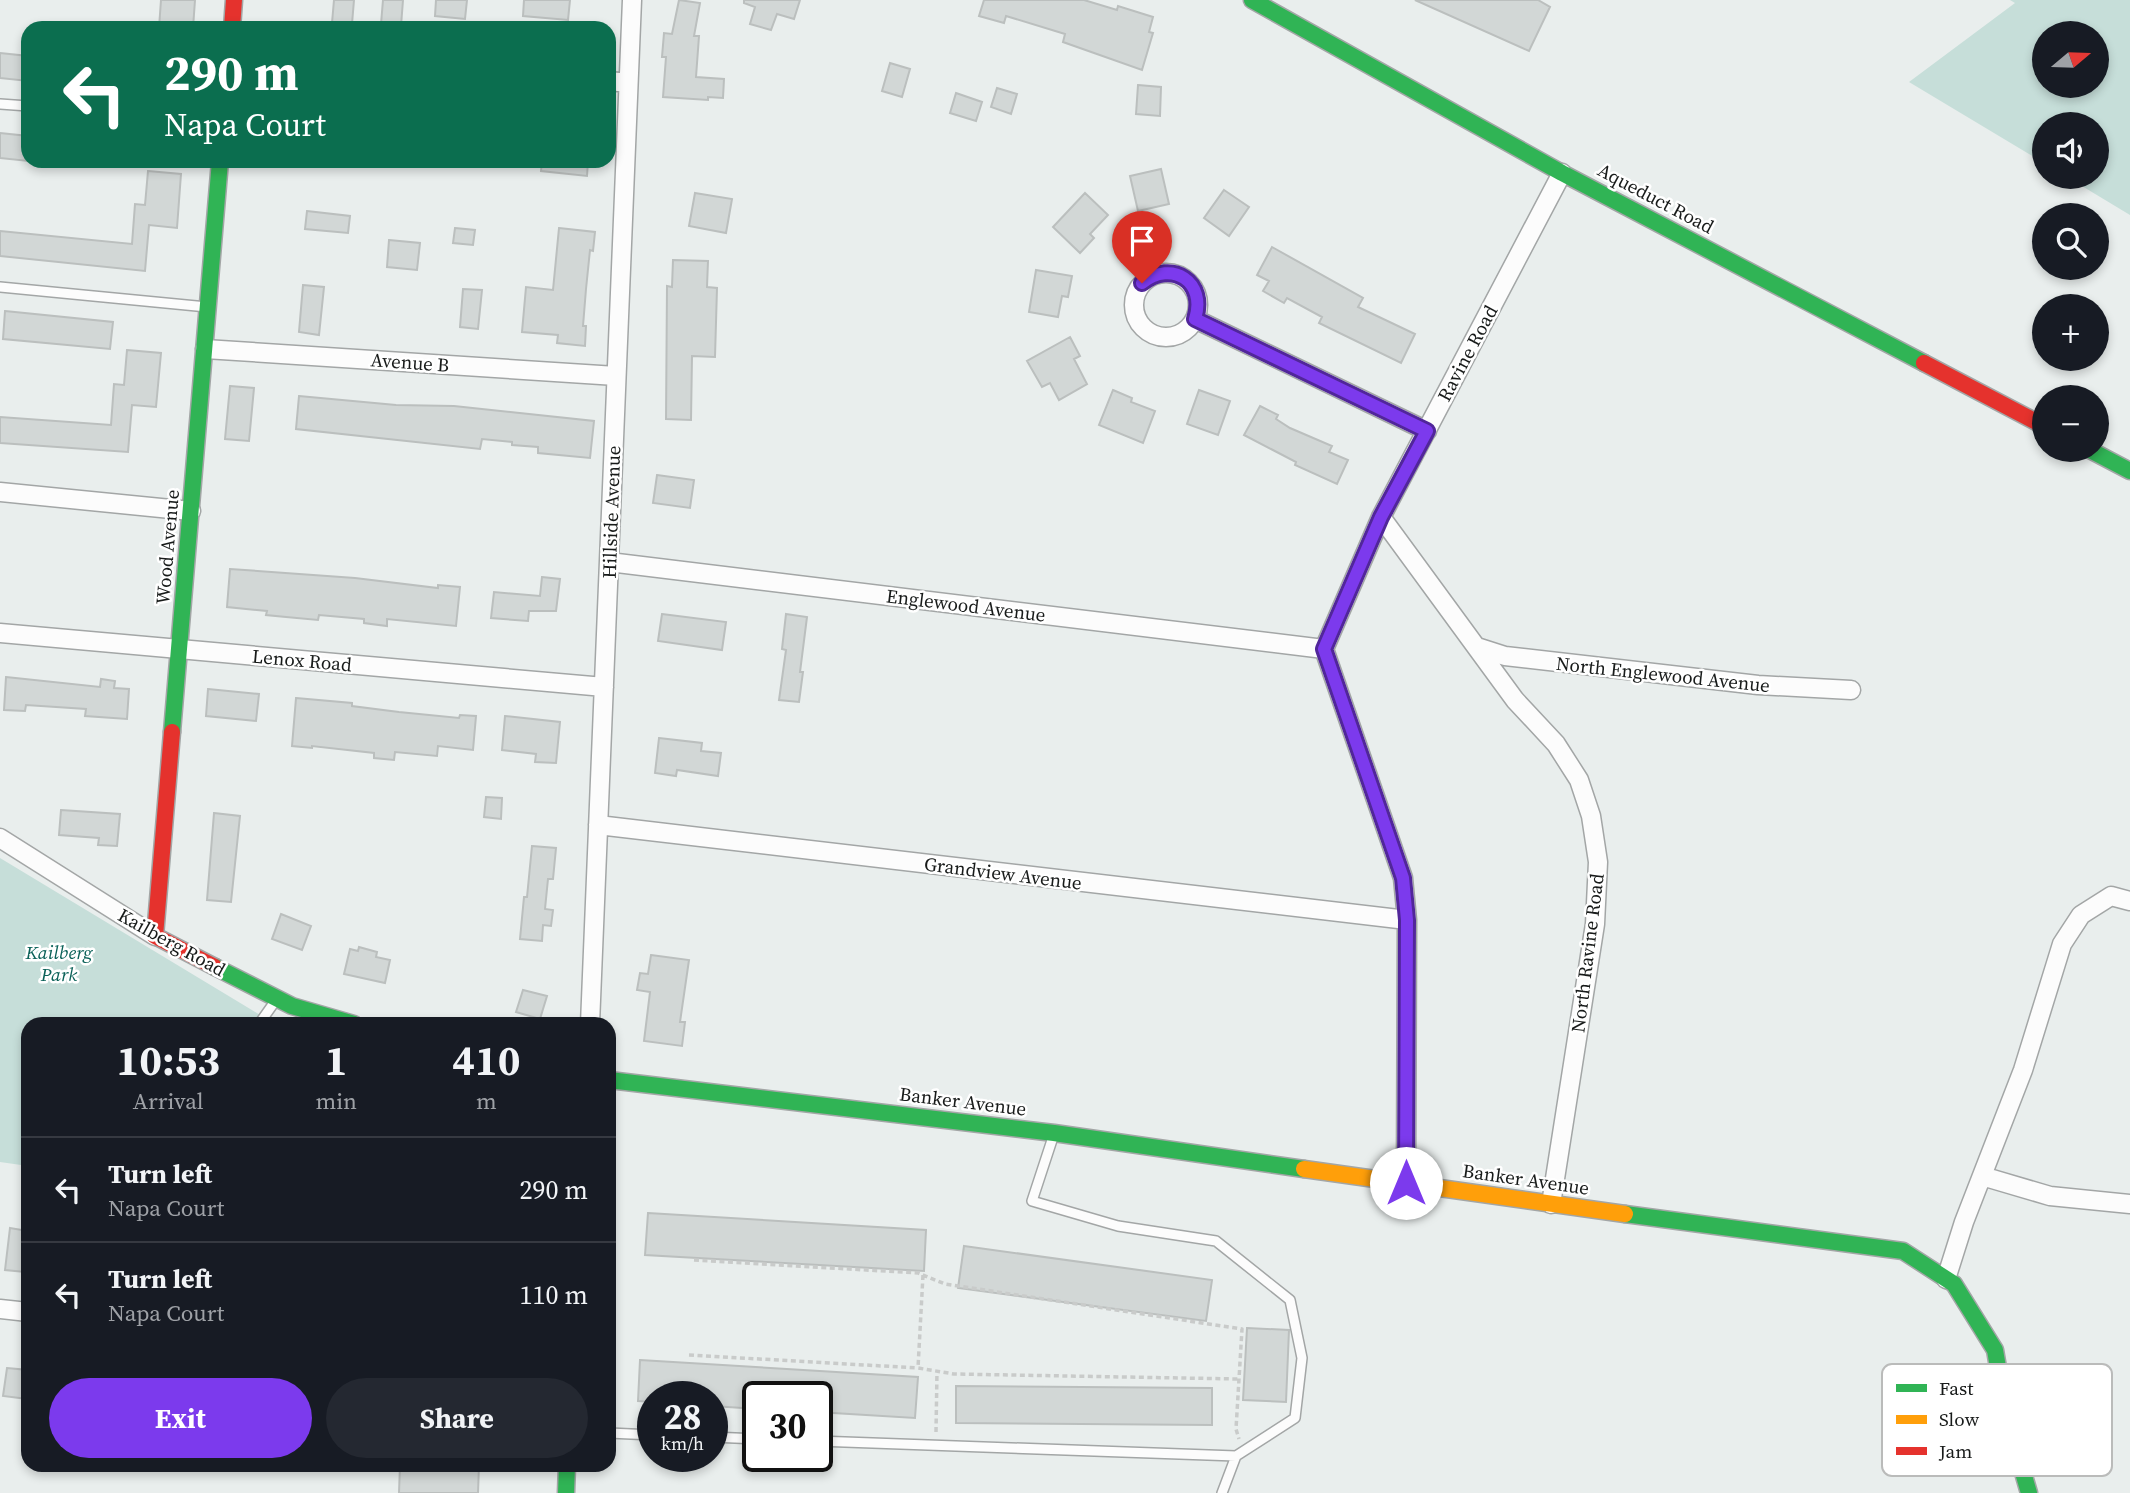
<!DOCTYPE html>
<html lang="en">
<head>
<meta charset="utf-8">
<style>
  :root { --surface:#171b24; --page:#242831; --text:#f1f3f6; --muted:#9ea1a6; --line:#363941; --accent:#7c3aed }
  body { margin:0; font-family:"Source Serif 4",serif; background:var(--page); color:var(--text); height:100vh; display:flex; flex-direction:column; font-size:26px; white-space:nowrap }
  * { box-sizing:border-box; margin:0 }
  p { font-size:23px; color:var(--muted) }
  .icon { flex:none; width:38px; height:38px; fill:none; stroke:currentColor; stroke-width:2; stroke-linecap:round; stroke-linejoin:round }
  .map { position:relative; flex:1; overflow:hidden }
  .drawer { position:absolute; left:21px; top:1017px; width:595px; height:455px; display:flex; flex-direction:column; background:var(--surface); border-radius:21px; box-shadow:0 4px 10px #0003 }
  .drawer>* { flex:none }
  .hud { position:absolute; left:21px; top:21px; width:595px; height:147px; border-radius:21px; box-shadow:0 4px 10px #0003; background:#0b6e4f; color:#fff; overflow:hidden }
  .needle { width:46px; rotate:71deg }
  .controls { position:absolute; left:2032px; top:21px; display:grid; gap:14px }
  .controls a { display:grid; place-items:center; width:77px; height:77px; border-radius:50%; background:var(--surface); box-shadow:0 4px 10px #0003; font-size:35px }
  .speed { position:absolute; left:637px; top:1381px; display:flex; gap:14px; font-size:35px; font-weight:700; text-align:center }
  .speed>* { display:grid; place-content:center; width:91px; height:91px; border-radius:50%; background:var(--surface); box-shadow:0 4px 10px #0003; line-height:1 }
  .speed small { font-size:18px; font-weight:400 }
  .speed .limit { border:4px solid #111; border-radius:10px; background:#fff; color:#111 }
  .pin { position:absolute; display:grid; place-items:center; width:60px; height:60px; color:#fff; margin:-72px -30px; border-radius:50% 50% 50% 0; rotate:-45deg; box-shadow:0 0 7px #0007 }
  .pin .icon { rotate:45deg }
  .me { position:absolute; width:77px; margin:-38px; rotate:0deg; stroke-linejoin:round; filter:drop-shadow(0 0 5px #0008) }
  .turn { display:flex; align-items:center; gap:24px; height:147px; padding:0 28px; font-size:32px }
  .turn .icon { width:91px; height:91px; stroke-width:2.5 }
  .turn b { display:block; font-size:49px; line-height:60px }
  .eta { display:flex; justify-content:space-evenly; align-items:center; height:119px; text-align:center }
  .eta b { font-size:42px; font-weight:700; line-height:49px }
  .cta { display:flex; gap:14px; margin-top:auto; padding:14px 28px }
  .cta a { flex:1; height:80px; border-radius:42px; background:var(--accent); color:#fff; font-size:28px; font-weight:700; line-height:80px; text-align:center }
  .cta a+a { background:var(--page); color:var(--text) }
  ul { padding:0; list-style:none }
  li { display:flex; align-items:center; gap:21px; height:105px; padding:0 28px; border-top:2px solid var(--line) }
  li div { flex:1 }
  li b { display:block; font-size:26px }
  li em { font-style:normal }
  .map>svg:first-child { display:block }
  .green { fill:#c6ded9; fill-rule:evenodd }
  .building { fill:#d2d7d6; stroke:#bbbfbe; stroke-width:2 }
  .lines { fill:none; stroke-linecap:round; stroke-linejoin:round }
  .lane-casing { stroke:#a3a6a6; stroke-width:12 }
  .street-casing { stroke:#a3a6a6; stroke-width:21 }
  .fast-casing { stroke:#a3a6a6; stroke-width:19 }
  .slow-casing { stroke:#a3a6a6; stroke-width:19 }
  .jam-casing { stroke:#a3a6a6; stroke-width:19 }
  .path { stroke:#c9cbca; stroke-width:3.5; stroke-dasharray:5 3.5; stroke-linecap:butt }
  .lane { stroke:#fcfcfc; stroke-width:9 }
  .street { stroke:#fcfcfc; stroke-width:18 }
  .fast { stroke:#30b455; stroke-width:16 }
  .slow { stroke:#ff9f0a; stroke-width:16 }
  .jam { stroke:#e5322d; stroke-width:16 }
  .route-casing { stroke:#51269a; stroke-width:18 }
  .route { stroke:#7c3aed; stroke-width:12 }
  .labels { text-anchor:middle; stroke-width:5; stroke-linejoin:round; paint-order:stroke }
  .street-label { font-size:19px; fill:#181b1a; stroke:#fff }
  .park-label { font-size:19px; font-style:italic; fill:#0a6158; stroke:#fff }
  .key { fill:#fff; stroke:#babbba; stroke-width:2 }
  .key-label { font-size:19px; fill:#181b1a }
</style>
</head>
<body>
<div class="map">
<svg width="2130" height="1493" viewBox="0 0 2130 1493">
  <rect width="100%" height="100%" fill="#e9eeed"/>
  <path class="green" d="M2010 0H2130V215L2067 177H2096V124H2044V163L1909 82 2015 3ZM2044 33H2096V86H2044Z
    M0 858 270 1021 279 1024H28V1166L0 1162Z"/>
  <path class="building" d="M161 0H195L193 28H159Z
    M334 0H354L352 24 332 23Z
    M383 0H403L401 26 381 24Z
    M436 0H467L465 19 435 16Z
    M524 0H570L568 20 523 16Z
    M679 0 700 3 694 36H699L696 77 724 79 723 98 708 97V100L663 97 666 57H662L664 33 672 34Z
    M744 0H800L794 19 777 14 771 30 750 24 755 7 744 3Z
    M984 0H1084L1117 10 1118 6 1153 17 1149 32 1153 33 1142 70 1063 42 1065 34 1006 16 1004 23 979 16Z
    M1415 0H1538L1550 7 1529 51Z
    M0 53 28 56V81L0 78Z
    M890 63 910 69 902 97 882 91Z
    M1138 85 1161 87 1160 116 1136 114Z
    M997 88 1017 94 1011 114 991 107Z
    M956 93 982 102 976 121 950 113Z
    M0 133 28 136V161L0 158Z
    M542 161H588L587 176 541 171Z
    M1161 169 1169 204 1138 211 1130 176Z
    M148 171 181 174 177 228 149 225 145 271 0 256V231L132 244 135 204 145 205Z
    M1224 190 1249 207 1229 236 1204 218Z
    M695 193 732 199 726 233 689 226Z
    M1085 193 1108 215 1090 234 1094 238 1080 253 1053 227Z
    M307 211 350 216 348 233 305 229Z
    M455 228 475 230 473 245 453 243Z
    M559 228 595 232 593 251 590 250 586 289 583 326H586L585 346 557 343 558 335 522 332 526 287 553 290Z
    M389 240 420 243 417 270 387 267Z
    M1272 247 1363 298 1358 307 1415 334 1401 363 1319 323 1322 317 1287 298 1284 303 1263 291 1269 281 1257 275Z
    M673 260 708 261 707 287 717 288 715 357 692 356 691 420 666 419 667 286 672 287Z
    M1036 270 1072 276 1068 297 1062 296 1058 317 1029 312Z
    M303 285 324 287 319 335 299 332Z
    M463 289 482 290 478 329 460 327Z
    M5 311 113 322 110 349 3 339Z
    M1070 337 1080 356 1074 359 1087 384 1059 400 1050 383 1042 387 1027 361Z
    M127 350 161 353 156 407 132 405 128 452 0 443V417L111 425 114 384 124 385Z
    M230 386 254 388 249 441 225 439Z
    M1113 390 1132 398 1131 402 1155 411 1143 443 1099 425Z
    M1199 390 1230 401 1218 435 1187 424Z
    M299 396 396 405 454 406 594 421 590 458 538 453V447L512 445V442L482 439 480 449 296 429Z
    M1260 406 1278 415 1276 419 1290 428 1332 446 1329 452 1348 460 1337 484 1295 465 1296 462 1244 435Z
    M657 475 694 480 690 508 653 503Z
    M230 569 355 578 438 588V585L460 587 456 626 387 619V626L364 623V619L319 615 318 620 286 617 266 615 267 611 227 607Z
    M542 577 560 579 556 611H529L528 621 491 618 494 592 540 596Z
    M662 614 726 622 722 650 658 641Z
    M786 614 807 617 800 672H803L799 702 779 700 786 650 782 649Z
    M6 677 100 687 101 679 115 681 114 688 129 689 127 719 85 716 86 709 26 705 25 711 4 710Z
    M208 689 259 694 256 721 206 716Z
    M296 698 352 703V706L399 712 459 718 460 715 476 716 473 750 438 746 437 756 395 752 394 760 374 758V753L312 746V748L292 746Z
    M505 716 560 722 556 763 535 762 536 754 502 750Z
    M659 738 702 743 701 751 721 753 718 776 677 770 676 776 655 773Z
    M486 797 502 798 501 819 484 817Z
    M61 810 120 814 117 846 98 845 99 838 59 835Z
    M214 813 240 816 231 902 207 900Z
    M532 846 556 848 553 879H548L545 909 553 910 551 926 543 925 542 941 520 939 524 897H527Z
    M281 914 311 926 302 950 272 939Z
    M359 947 377 952 376 957 390 960 385 983 344 974 350 949 358 951Z
    M651 955 689 960 680 1022H685L682 1046 644 1041 650 992 637 990 640 973 648 974Z
    M523 990 547 996 540 1019 516 1012Z
    M648 1213 926 1230 924 1271 645 1255Z
    M10 1228 28 1231V1266L25 1272 5 1270Z
    M964 1246 1212 1280 1206 1321 958 1288Z
    M1247 1328 1289 1330 1286 1402 1243 1400Z
    M640 1360 918 1377 915 1418 817 1412V1396H758V1409L712 1406V1396H653V1402L638 1401Z
    M7 1368 28 1370V1399L3 1396Z
    M956 1386 1212 1388V1425L956 1423Z
    M400 1465 456 1468V1465H479L478 1493H399Z"/>
  <g class="lines">
    <g class="lane-casing">
      <path id="lane" d="M0 104 28 106
        M0 287 207 307
        M154 1024H164
        M259 1024 276 1000
        M1054 1134 1032 1201 1118 1226 1216 1241 1290 1300 1302 1358 1295 1418 1236 1456 1222 1493
        M609 1433 653 1435
        M712 1437 758 1439
        M817 1441 1236 1456"/>
    </g>
    <g class="street-casing">
      <path id="street" d="M609 81 628 83
        M1134 305a32 32 0 1 1 64 0a32 32 0 1 1-64 0Z
        M1195 319 1427 431
        M205 349 616 376
        M0 492 191 511
        M1381 517 1515 700 1556 744 1579 780 1591 816 1598 862 1595 924 1551 1204
        M609 562 1324 649
        M0 633 604 687
        M1477 647 1505 656 1758 685 1851 690
        M598 825 1407 920
        M0 838 155 936
        M590 1024 632 0
        M1982 1176 2050 1196 2130 1204
        M1406 1183 1407 920 1403 878 1324 649 1381 517 1562 173
        M1946 1279 1964 1222 2023 1070 2062 944 2081 915 2111 896 2130 901
        M0 1309 28 1312"/>
    </g>
    <g class="fast-casing">
      <path id="fast" d="M1252 0 1562 173 1924 363
        M2090 450 2130 471
        M172 732 220 161
        M215 967 292 1006 354 1024
        M609 1080 1054 1133 1304 1169
        M1625 1214 1903 1251 1954 1284 1995 1350 2006 1414 2029 1493
        M566 1493 567 1465"/>
    </g>
    <g class="slow-casing">
      <path id="slow" d="M1304 1169 1625 1214"/>
    </g>
    <g class="jam-casing">
      <path id="jam" d="M232 28 234 0
        M1924 363 2044 426
        M172 732 155 936 215 967"/>
    </g>
    <path class="path" d="M694 1260 918 1273 945 1284 1242 1329 1236 1429 1239 1439
      M923 1275 918 1368 954 1374 1239 1379
      M689 1355 918 1368
      M936 1432 937 1371"/>
    <use href="#lane" class="lane"/>
    <use href="#street" class="street"/>
    <use href="#fast" class="fast"/>
    <use href="#slow" class="slow"/>
    <use href="#jam" class="jam"/>
  </g>
  <g class="lines">
    <g class="route-casing">
      <path id="route" d="M1142 283C1172 259 1207 282 1195 319L1427 431 1381 517 1324 649 1403 878 1407 920 1406 1183"/>
    </g>
    <use href="#route" class="route"/>
  </g>
  <g class="labels">
    <g class="street-label">
      <text transform="translate(1656 198) rotate(28)" y="7">Aqueduct Road</text>
      <text transform="translate(1467 353) rotate(-62)" y="7">Ravine Road</text>
      <text transform="translate(410 362) rotate(4)" y="7">Avenue B</text>
      <text transform="translate(611 512) rotate(-88)" y="7">Hillside Avenue</text>
      <text transform="translate(167 547) rotate(-85)" y="7">Wood Avenue</text>
      <text transform="translate(966 605) rotate(7)" y="7">Englewood Avenue</text>
      <text transform="translate(302 660) rotate(5)" y="7">Lenox Road</text>
      <text transform="translate(1663 674) rotate(6)" y="7">North Englewood Avenue</text>
      <text transform="translate(1003 873) rotate(7)" y="7">Grandview Avenue</text>
      <text transform="translate(172 942) rotate(29)" y="7">Kailberg Road</text>
      <text transform="translate(1587 953) rotate(-83)" y="7">North Ravine Road</text>
      <text transform="translate(963 1101) rotate(7)" y="7">Banker Avenue</text>
      <text transform="translate(1526 1179) rotate(8)" y="7">Banker Avenue</text>
    </g>
    <g class="park-label">
      <text x="59" y="959">Kailberg<tspan x="59" dy="22">Park</tspan></text>
    </g>
  </g>
  <rect x="1882" y="1364" width="230" height="112" rx="10" class="key"/>
  <rect x="1896" y="1384" width="31" height="8" fill="#30b455"/>
  <rect x="1896" y="1415" width="31" height="9" fill="#ff9f0a"/>
  <rect x="1896" y="1447" width="31" height="8" fill="#e5322d"/>
  <g class="key-label">
    <text x="1939" y="1395">Fast</text>
    <text x="1939" y="1426">Slow</text>
    <text x="1939" y="1458">Jam</text>
  </g>
</svg>
<div class="controls">
<a><svg class="needle" viewBox="-14 -14 28 28"><path d="M0-13l5 13h-10z" fill="#e53935"/><path d="M0 13l5-13h-10z" fill="#9ea1a6"/></svg></a>
<a><svg class="icon" aria-label="sound" viewBox="0 0 24 24"><path d="M4 9h4l5-4v14l-5-4H4zM17 9q2 3 0 6"/></svg></a>
<a><svg class="icon" aria-label="search" viewBox="0 0 24 24"><circle cx="10" cy="10" r="6"/><path d="M15 15l6 6"/></svg></a>
<a>+</a>
<a>−</a>
</div>
<div class="speed"><div>28<small>km/h</small></div><div class="limit">30</div></div>
<div class="pin" style="left:1142px;top:283px;background:#d93025"><svg class="icon" aria-label="arrive" viewBox="0 0 24 24"><path d="M6 21V4h12l-3 4 3 4H6"/></svg></div>
<svg class="me" style="left:1406px;top:1183px" viewBox="-20 -20 40 40"><circle r="19" fill="#fff"/><path d="M0-13L10 11 0 6-10 11z" fill="#7c3aed"/></svg>
<div class="hud">
<div class="turn"><svg class="icon" aria-label="left" viewBox="0 0 24 24"><path d="M17 20v-9H6M10 6l-5 5 5 5"/></svg><div><b>290 m</b>Napa Court</div></div>
</div>
<section class="drawer">
<div class="eta">
<div><b>10:53</b><p>Arrival</p></div>
<div><b>1</b><p>min</p></div>
<div><b>410</b><p>m</p></div>
</div>
<ul>
<li><svg class="icon" aria-label="left" viewBox="0 0 24 24"><path d="M17 20v-9H6M10 6l-5 5 5 5"/></svg><div><b>Turn left</b><p>Napa Court</p></div><em>290 m</em></li>
<li><svg class="icon" aria-label="left" viewBox="0 0 24 24"><path d="M17 20v-9H6M10 6l-5 5 5 5"/></svg><div><b>Turn left</b><p>Napa Court</p></div><em>110 m</em></li>
</ul>
<div class="cta"><a>Exit</a><a>Share</a></div>
</section>
</div>
</body>
</html>
